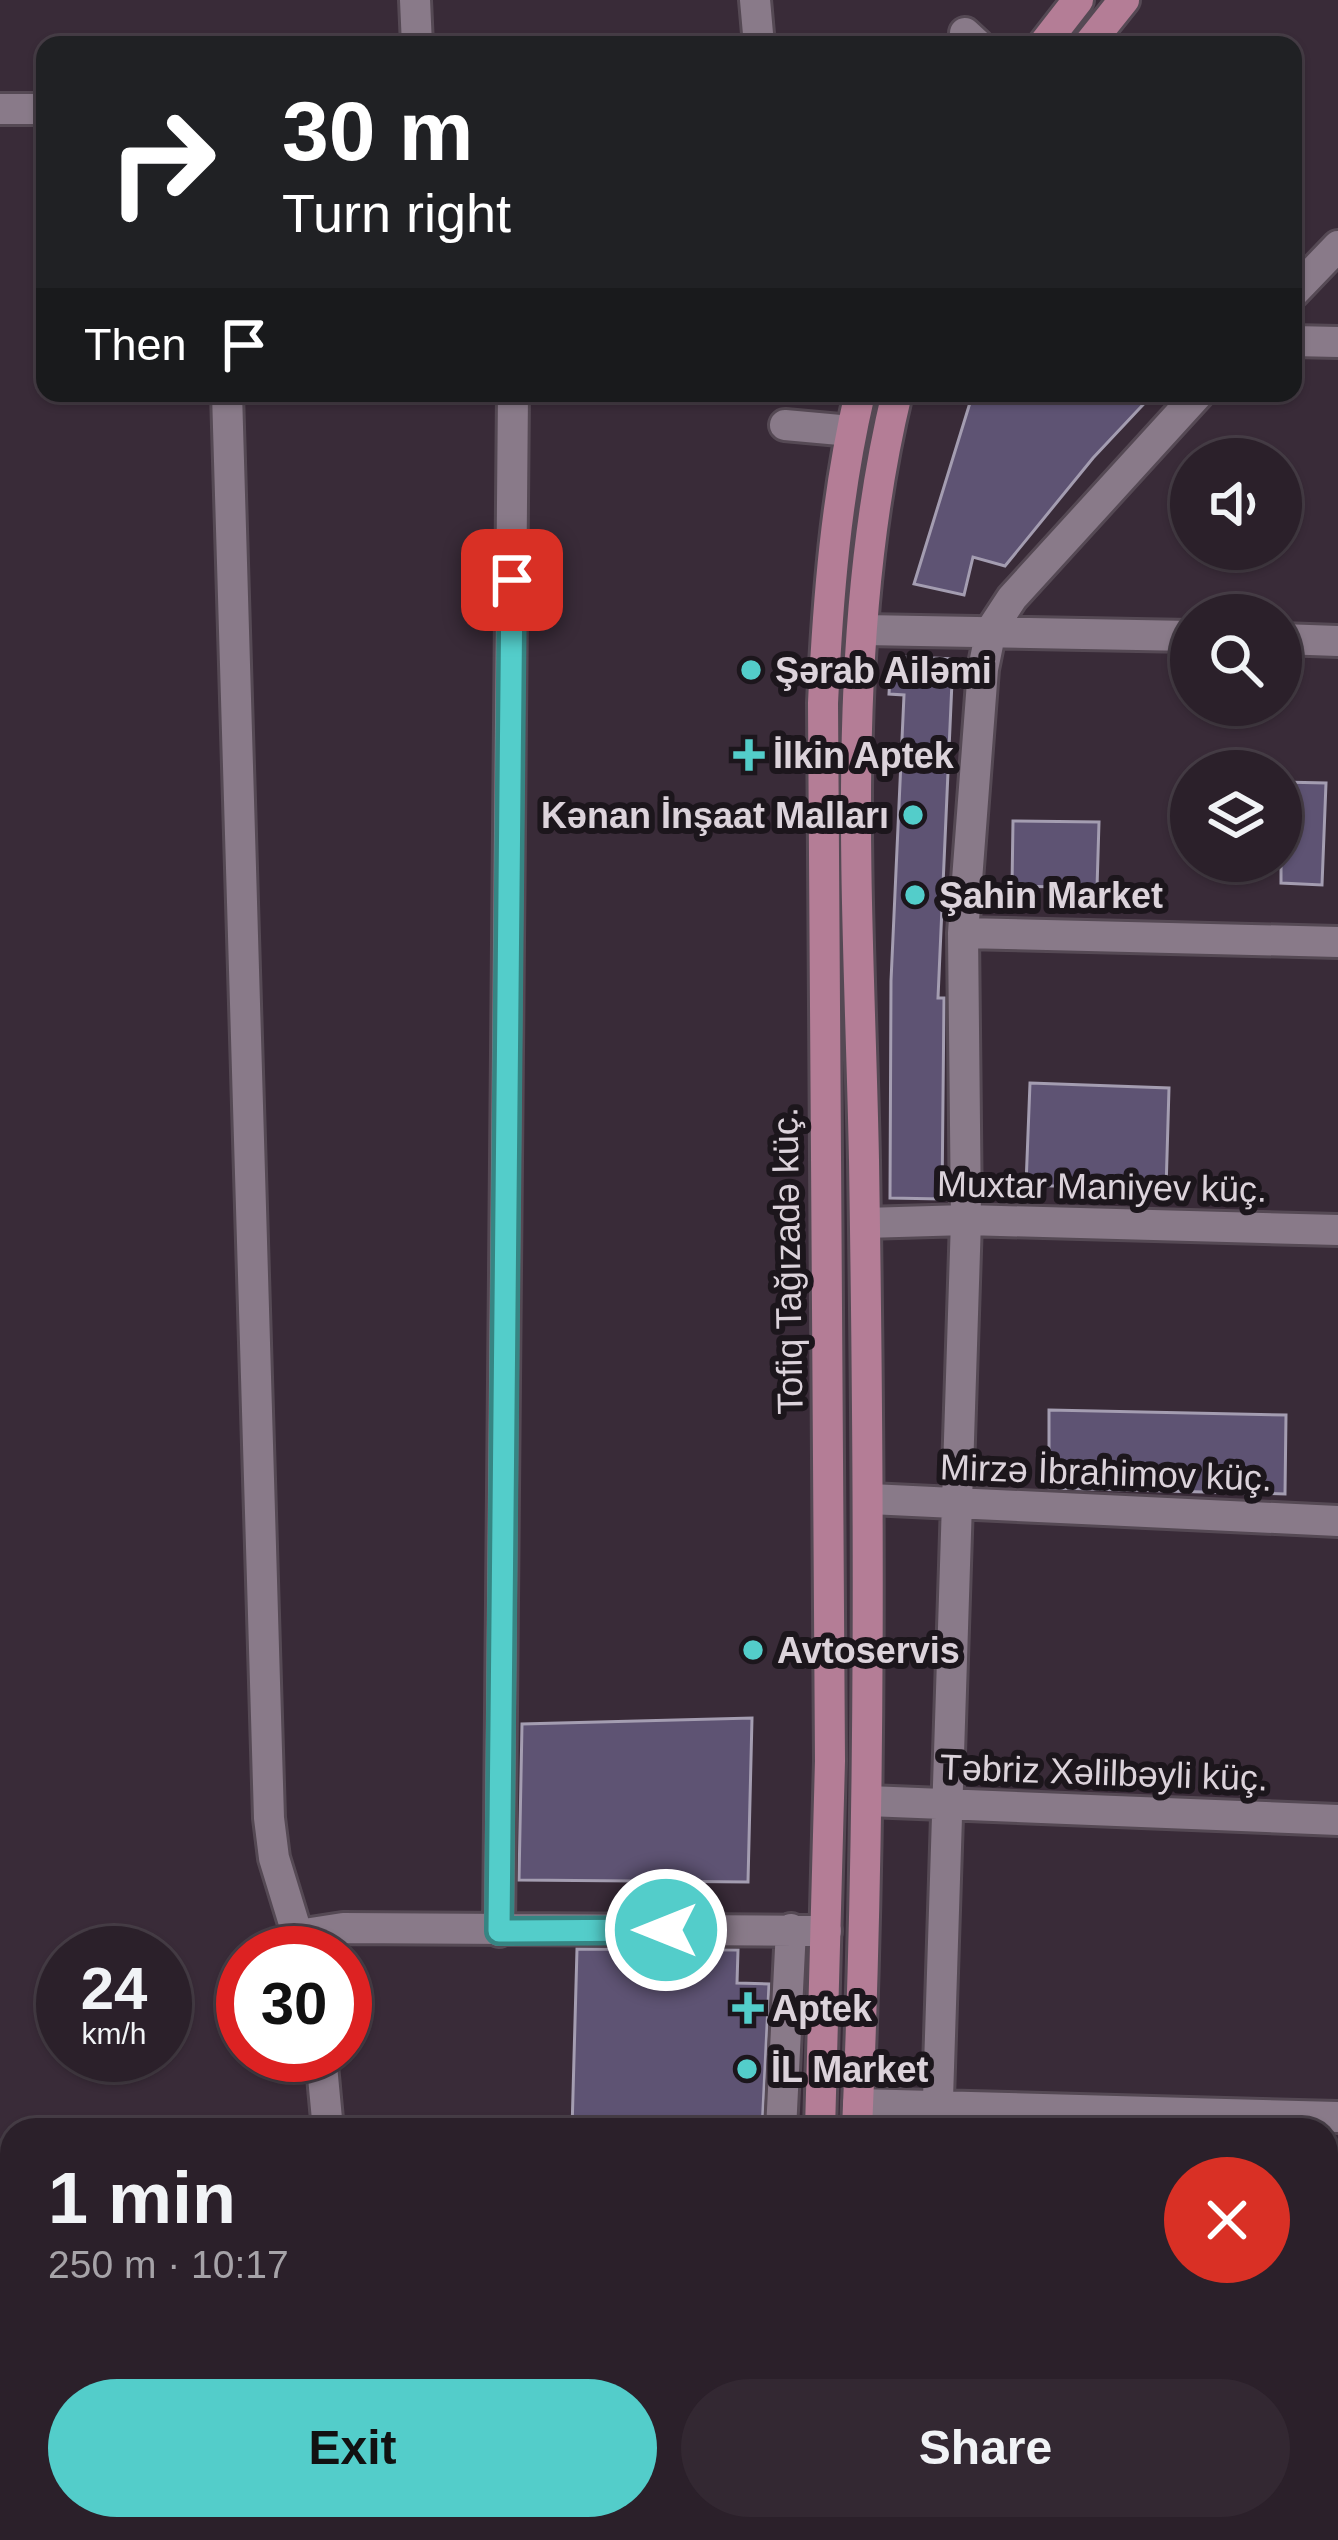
<!DOCTYPE html>
<html lang="en">
<head>
<meta charset="utf-8">
<style>
  :root { --surface:#2b202a; --page:#332832; --text:#f1f3f6; --muted:#a6a3a8; --line:#473e47; --accent:#53cdca }
  body { margin:0; font-family:Arial,sans-serif; background:var(--page); color:var(--text); height:100vh; display:flex; flex-direction:column; font-size:45px; white-space:nowrap }
  * { box-sizing:border-box; margin:0 }
  p { font-size:39px; color:var(--muted) }
  .icon { flex:none; width:66px; height:66px; fill:none; stroke:currentColor; stroke-width:2; stroke-linecap:round; stroke-linejoin:round }
  .map { position:relative; flex:1; overflow:hidden }
  .side { position:absolute; left:0px; top:2118px; width:1338px; height:423px; display:flex; flex-direction:column; background:var(--surface); border-radius:36px 36px 0 0; box-shadow:0 3px 9px #0004,0 0 0 3px var(--line) }
  .side>* { flex:none }
  .guide { position:absolute; left:36px; top:36px; width:1266px; height:366px; border-radius:24px; box-shadow:0 3px 9px #0004,0 0 0 3px var(--line); background:#202124; color:#fff; overflow:hidden }
  .fabs { position:absolute; left:1170px; top:438px; display:grid; gap:24px }
  .fabs a { display:grid; place-items:center; width:132px; height:132px; border-radius:50%; background:var(--surface); box-shadow:0 3px 9px #0004,0 0 0 3px var(--line); font-size:60px }
  .speed { position:absolute; left:36px; top:1926px; display:flex; gap:24px; font-size:60px; font-weight:700; text-align:center }
  .speed>* { display:grid; place-content:center; width:156px; height:156px; border-radius:50%; background:var(--surface); box-shadow:0 3px 9px #0004,0 0 0 3px var(--line); line-height:1 }
  .speed small { font-size:30px; font-weight:400 }
  .speed .limit { border:18px solid #d22; background:#fff; color:#111 }
  .pin { position:absolute; display:grid; place-items:center; width:102px; height:102px; color:#fff; margin:-51px; border-radius:24px; box-shadow:0 6px 18px #0006 }
  .me { position:absolute; width:132px; margin:-66px; rotate:270deg; stroke-linejoin:round; filter:drop-shadow(0 0 9px #0008) }
  .turn { display:flex; align-items:center; gap:42px; height:252px; padding:0 48px; font-size:54px }
  .turn .icon { width:156px; height:156px; stroke-width:2.5 }
  .turn b { display:block; font-size:84px; line-height:102px }
  .then { display:flex; align-items:center; height:114px; padding:0 48px; background:#0003; gap:24px; font-size:45px }
  .round { display:grid; place-items:center; flex:none; width:126px; height:126px; border-radius:63px; background:var(--page) }
  .head { display:flex; align-items:center; justify-content:space-between; height:204px; padding:0 48px }
  h1 { font-size:72px; font-weight:800; line-height:90px }
  .action { display:flex; gap:24px; margin-top:auto; padding:24px 48px }
  .action a { flex:1; height:138px; border-radius:72px; background:var(--accent); color:#111; font-size:48px; font-weight:800; line-height:138px; text-align:center }
  .action a+a { background:var(--page); color:var(--text) }
  .map>svg:first-child { display:block }
  .building { fill:#5e5373; stroke:#a49db1; stroke-width:3 }
  .lines { fill:none; stroke-linecap:round; stroke-linejoin:round }
  .minor-casing { stroke:#554954; stroke-width:36 }
  .major-casing { stroke:#554954; stroke-width:36 }
  .minor { stroke:#897a89; stroke-width:30 }
  .major { stroke:#b47d96; stroke-width:30 }
  .route-casing { stroke:#368583; stroke-width:30 }
  .route { stroke:#53cdca; stroke-width:21 }
  .poi-dot { fill:#53cdca; stroke:#1c161c; stroke-width:4.5 }
  .labels { text-anchor:middle; stroke-width:12; stroke-linejoin:round; paint-order:stroke }
  .poi-label { font-size:36px; font-weight:bold; fill:#dcd3db; stroke:#1c161c; text-anchor:start }
  .street-label { font-size:36px; fill:#dcd3db; stroke:#1c161c }
</style>
</head>
<body>
<div class="map">
<svg width="1338" height="2540" viewBox="0 0 1338 2540">
  <rect width="100%" height="100%" fill="#392b38"/>
  <path class="building" d="M973 393H1154L1093 458 1005 566 973 557 964 595 914 584Z
    M891 656 953 659 938 998H944L942 1199 890 1198 891 981 904 695 889 694Z
    M1281 782 1326 783 1322 885 1281 883Z
    M1013 821 1099 822 1097 888 1012 886Z
    M1030 1083 1169 1088 1166 1190 1026 1185Z
    M1049 1410 1286 1415 1285 1494 1049 1488Z
    M752 1718 748 1882 519 1880 522 1724Z
    M577 1949 738 1950 737 1983 769 1984 762 2130H572Z"/>
  <g class="lines">
    <g class="minor-casing">
      <path id="minor" d="M415 0 417 45
        M755 0 759 45
        M965 33 978 45
        M0 109H45
        M1293 293 1338 246
        M1293 341 1338 342
        M227 393 269 1818 274 1858 303 1953
        M785 425 851 431
        M864 630 1191 636
        M1281 639 1338 641
        M963 933 1338 942
        M865 1223 966 1220 1338 1230
        M870 1499 1338 1521
        M868 1801 1338 1820
        M499 1931 513 393
        M298 1935 343 1928 826 1931
        M321 2055 328 2130
        M858 2104 1338 2117
        M781 2130 791 1929
        M937 2130 966 1220 963 933 983 669 991 630 1012 598 1199 393
        M1326 2402H1338
        M319 2540 320 2529
        M697 2540 698 2529
        M926 2540 927 2529"/>
    </g>
    <g class="major-casing">
      <path id="major" d="M1043 45 1078 0
        M1088 45 1124 0
        M820 2130 830 1761 823 703C828 598 836 496 860 393
        M857 2130C871 1807 869 1484 864 1160 859 907 837 641 897 393
        M796 2540V2529
        M835 2540 836 2529"/>
    </g>
    <use href="#minor" class="minor"/>
    <use href="#major" class="major"/>
  </g>
  <g class="lines">
    <g class="route-casing">
      <path id="route" d="M512 580 499 1931 666 1930"/>
    </g>
    <use href="#route" class="route"/>
  </g>
  <g class="poi-dot">
    <circle cx="751" cy="670" r="12"/>
    <path d="M743 737h12v12h12v12h-12v12h-12v-12h-12v-12h12z"/>
    <circle cx="913" cy="815" r="12"/>
    <circle cx="915" cy="895" r="12"/>
    <circle cx="753" cy="1650" r="12"/>
    <path d="M742 1990h12v12h12v12h-12v12h-12v-12h-12v-12h12z"/>
    <circle cx="747" cy="2069" r="12"/>
  </g>
  <g class="labels">
    <g class="poi-label">
      <text x="775" y="683">Şərab Ailəmi</text>
      <text x="773" y="768">İlkin Aptek</text>
      <text x="889" y="828" text-anchor="end">Kənan İnşaat Malları</text>
      <text x="939" y="908">Şahin Market</text>
      <text x="777" y="1663">Avtoservis</text>
      <text x="772" y="2021">Aptek</text>
      <text x="771" y="2082">İL Market</text>
    </g>
    <g class="street-label">
      <text transform="translate(1102 1186) rotate(1)" y="13">Muxtar Maniyev küç.</text>
      <text transform="translate(787 1261) rotate(-91)" y="13">Tofiq Tağızadə küç.</text>
      <text transform="translate(1106 1472) rotate(2)" y="13">Mirzə İbrahimov küç.</text>
      <text transform="translate(1104 1772) rotate(2)" y="13">Təbriz Xəlilbəyli küç.</text>
    </g>
  </g>
</svg>
<div class="fabs">
<a><svg class="icon" aria-label="sound" viewBox="0 0 24 24"><path d="M4 9h4l5-4v14l-5-4H4zM17 9q2 3 0 6"/></svg></a>
<a><svg class="icon" aria-label="search" viewBox="0 0 24 24"><circle cx="10" cy="10" r="6"/><path d="M15 15l6 6"/></svg></a>
<a><svg class="icon" aria-label="layers" viewBox="0 0 24 24"><path d="M12 4l9 5-9 5-9-5zM3 14l9 5 9-5"/></svg></a>
</div>
<div class="speed"><div>24<small>km/h</small></div><div class="limit">30</div></div>
<div class="pin" style="left:512px;top:580px;background:#d93025"><svg class="icon" aria-label="arrive" viewBox="0 0 24 24"><path d="M6 21V4h12l-3 4 3 4H6"/></svg></div>
<svg class="me" style="left:666px;top:1930px" viewBox="-20 -20 40 40"><circle r="17" fill="#53cdca" stroke="#fff" stroke-width="3"/><path d="M0-11L8 9 0 5-8 9z" fill="#fff"/></svg>
<div class="guide">
<div class="turn"><svg class="icon" aria-label="right" viewBox="0 0 24 24"><path d="M7 20v-9h11M14 6l5 5-5 5"/></svg><div><b>30 m</b>Turn right</div></div>
<div class="then">Then<svg class="icon" aria-label="arrive" viewBox="0 0 24 24"><path d="M6 21V4h12l-3 4 3 4H6"/></svg></div>
</div>
<section class="side">
<div class="head"><div><h1>1 min</h1><p>250 m · 10:17</p></div><a class="round" style="background:#d93025;color:#fff"><svg class="icon" aria-label="close" viewBox="0 0 24 24"><path d="M6 6l12 12M18 6L6 18"/></svg></a></div>
<div class="action"><a>Exit</a><a>Share</a></div>
</section>
</div>
</body>
</html>
